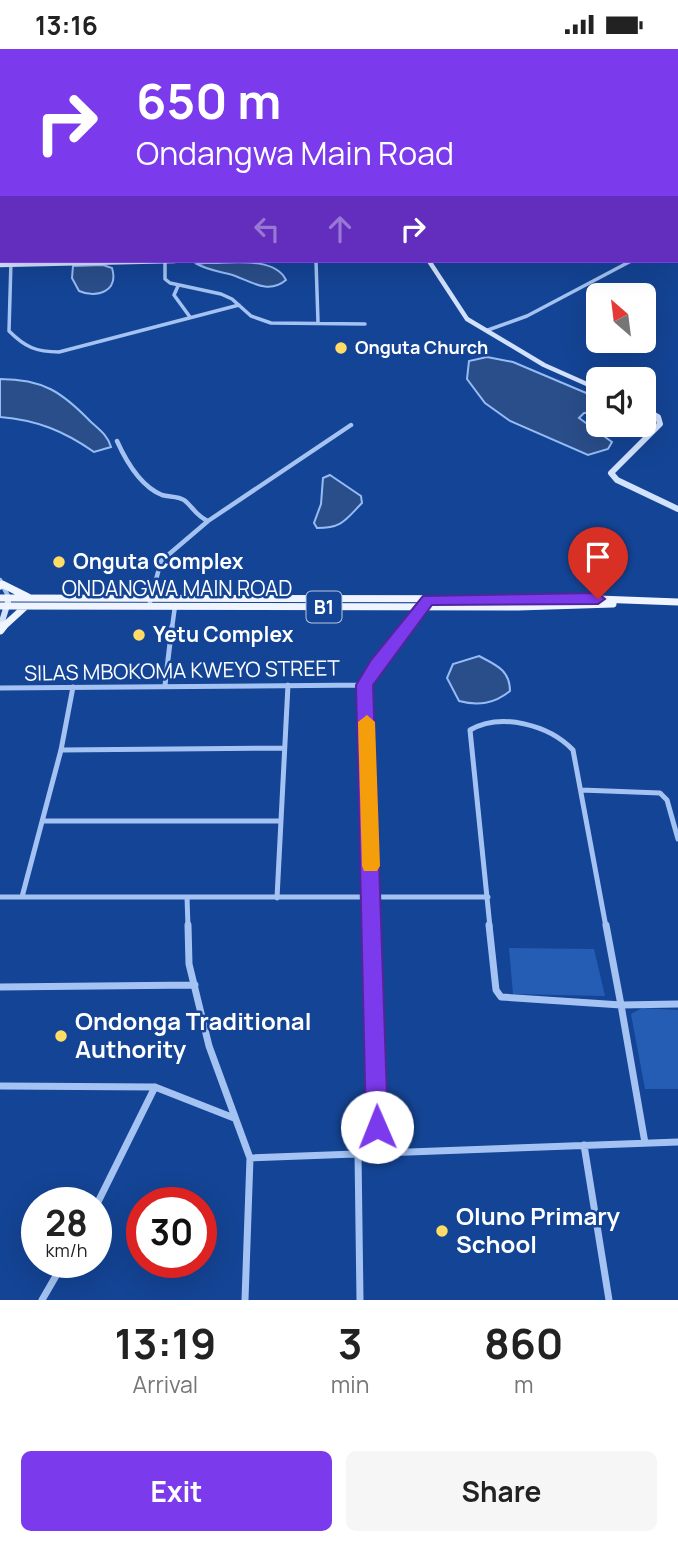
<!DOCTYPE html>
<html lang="en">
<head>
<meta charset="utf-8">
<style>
  :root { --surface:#fff; --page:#f6f6f6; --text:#222; --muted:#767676; --accent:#7c3aed }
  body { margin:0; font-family:Manrope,sans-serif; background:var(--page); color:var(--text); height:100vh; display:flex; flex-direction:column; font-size:26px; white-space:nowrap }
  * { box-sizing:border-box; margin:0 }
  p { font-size:23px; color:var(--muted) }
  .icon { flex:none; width:38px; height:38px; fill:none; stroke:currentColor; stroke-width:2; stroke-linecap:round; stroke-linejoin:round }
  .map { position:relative; height:1251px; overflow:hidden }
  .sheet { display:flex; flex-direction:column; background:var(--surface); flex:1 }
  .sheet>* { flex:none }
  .hud { position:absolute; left:0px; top:0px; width:679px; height:214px; box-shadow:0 7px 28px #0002; background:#7c3aed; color:#fff; overflow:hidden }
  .needle { width:46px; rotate:332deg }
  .tools { position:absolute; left:586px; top:234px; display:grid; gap:14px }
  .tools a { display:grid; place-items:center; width:70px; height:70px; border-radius:10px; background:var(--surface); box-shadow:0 7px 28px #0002; font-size:35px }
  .speed { position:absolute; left:21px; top:1138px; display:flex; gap:14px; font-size:35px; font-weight:700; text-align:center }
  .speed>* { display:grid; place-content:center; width:91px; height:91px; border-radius:50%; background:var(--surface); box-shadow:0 7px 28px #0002; line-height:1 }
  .speed small { font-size:18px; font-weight:400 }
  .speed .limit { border:10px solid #d22; background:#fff; color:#111 }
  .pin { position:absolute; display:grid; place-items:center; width:60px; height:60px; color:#fff; margin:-72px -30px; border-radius:50% 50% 50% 0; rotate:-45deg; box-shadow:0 0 7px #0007 }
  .pin .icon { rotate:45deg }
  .me { position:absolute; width:77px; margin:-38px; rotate:359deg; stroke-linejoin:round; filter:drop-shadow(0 0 5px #0008) }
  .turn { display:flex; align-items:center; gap:24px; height:147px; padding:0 21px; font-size:32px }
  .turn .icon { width:91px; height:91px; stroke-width:2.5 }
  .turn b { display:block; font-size:49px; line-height:60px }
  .lanes { display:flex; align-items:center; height:66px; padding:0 21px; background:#0003; justify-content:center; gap:35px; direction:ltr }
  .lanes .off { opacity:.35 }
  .eta { display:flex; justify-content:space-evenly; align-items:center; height:119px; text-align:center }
  .eta b { font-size:42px; font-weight:700; line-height:49px }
  .action { display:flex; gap:14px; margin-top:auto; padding:14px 21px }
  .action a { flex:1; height:80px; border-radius:10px; background:var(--accent); color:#fff; font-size:28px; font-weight:700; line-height:80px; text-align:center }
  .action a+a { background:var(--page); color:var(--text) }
  .status { display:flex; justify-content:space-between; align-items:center; height:49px; padding:0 35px; background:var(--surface); direction:ltr }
  .status svg { height:19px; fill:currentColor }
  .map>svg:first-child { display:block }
  .green { fill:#265db4 }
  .water { fill:#2a4e8a; stroke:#96bcf5; stroke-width:2 }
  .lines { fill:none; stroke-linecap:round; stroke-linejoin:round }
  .street-far4 { stroke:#a4c3f2; stroke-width:2.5 }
  .street-far3 { stroke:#a4c3f2; stroke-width:3.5 }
  .street-far2 { stroke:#a4c3f2; stroke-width:4.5 }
  .street-far1 { stroke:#a4c3f2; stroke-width:5 }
  .street { stroke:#a4c3f2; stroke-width:7 }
  .secondary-far1 { stroke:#d3e2fc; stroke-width:4.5 }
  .secondary { stroke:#d3e2fc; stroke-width:6 }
  .primary-far1 { stroke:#eff4ff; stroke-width:7 }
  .primary { stroke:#eff4ff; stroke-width:9 }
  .route { fill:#7c3aed; stroke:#51269a; stroke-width:2 }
  .slow { fill:#f59e0b }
  .poi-dot { fill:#ffdc65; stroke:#144495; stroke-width:2.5 }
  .labels { text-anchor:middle; stroke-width:5; stroke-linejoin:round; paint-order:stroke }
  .far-poi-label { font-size:18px; font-weight:bold; fill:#fff; stroke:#144495; text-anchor:start }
  .shield { fill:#144495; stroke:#b8c7df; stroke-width:2 }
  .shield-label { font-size:19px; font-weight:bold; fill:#fff }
  .poi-label { font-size:21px; font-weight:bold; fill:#fff; stroke:#144495; text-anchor:start }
  .street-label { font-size:21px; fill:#fff; stroke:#144495 }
  .near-poi-label { font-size:24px; font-weight:bold; fill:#fff; stroke:#144495; text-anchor:start }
</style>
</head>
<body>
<div class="status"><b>13:16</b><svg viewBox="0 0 49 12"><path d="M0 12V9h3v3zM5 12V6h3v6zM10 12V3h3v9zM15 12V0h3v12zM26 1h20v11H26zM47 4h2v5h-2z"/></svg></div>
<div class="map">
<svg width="678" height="1251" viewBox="0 0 678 1251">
  <rect width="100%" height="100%" fill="#144495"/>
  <path class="green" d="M509 899 594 900 605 947 513 945Z
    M642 959 678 961V1040H645L631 965Z"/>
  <path class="water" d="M205 214C227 215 274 206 286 231 267 247 248 230 229 225 217 222 208 221 197 215Z
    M103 216 112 219C119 242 97 250 79 242L72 229 73 217Z
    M487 308 513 313 598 349V363L584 364 579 369 612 393 608 400 588 406 510 372 485 354 467 330 469 312Z
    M0 330C43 330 62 343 91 373 100 381 108 387 111 398L94 403C64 382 37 371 0 368Z
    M330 426 361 447 362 454C346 470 343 479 317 479L314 474 321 455 323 429Z
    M479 607C496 616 510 621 510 642 494 655 478 657 459 652L447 629 453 615Z"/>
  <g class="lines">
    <path class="street-far4" d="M93 2 95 0
      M0 76 2 74
      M0 102 2 100
      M0 128 2 126"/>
    <path class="street-far3" d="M11 212 9 282C25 298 36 303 59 303L239 256
      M165 212V230L170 234 221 245 232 250 251 267 271 274 365 275
      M316 212 318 273
      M178 237 174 246 190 268
      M488 281 527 267 631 212"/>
    <path class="street-far2" d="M117 392C126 412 140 437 162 446 169 448 178 447 184 451 193 458 196 467 208 472
      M0 531 9 549
      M149 557 161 512 208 472 351 376
      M172 579 175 557
      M405 579 428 551"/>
    <path class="street-far1" d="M165 636 172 577
      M0 639 365 636
      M61 701 284 699
      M581 741 660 744 667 751 678 790
      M43 772H280
      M0 848H488
      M22 848 61 701 73 638
      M187 848 188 878
      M277 849 288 636
      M372 878 365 636 376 616 407 577
      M490 878 470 681C501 663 549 676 573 701L606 878"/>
    <path class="street" d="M188 876 189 915 209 997 250 1109 245 1251
      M372 876 378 1103
      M489 876 496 941 501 948 621 956 606 876
      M0 938 195 936
      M0 1037 155 1038 234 1069
      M645 1094 621 956 678 955
      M584 1096 609 1251
      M358 1104 360 1251
      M250 1109 678 1093
      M96 1157 155 1038
      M42 1251 64 1213"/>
    <path class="secondary-far1" d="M429 212 467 270 544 316 598 340
      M0 216 175 212"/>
    <path class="secondary" d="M644 360 658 368 660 375 611 424 617 431 678 460
      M0 579 8 553"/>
    <path class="primary-far1" d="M0 537 2 535 28 548
      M0 549 598 550 678 553
      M0 557 518 558 613 555
      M2 579 25 558"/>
    <path class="primary" d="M0 581 3 577"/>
  </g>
  <path class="route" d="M598 544 605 550 598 555 432 556 373 636 388 1078 385 1086 377 1089 370 1086 366 1078 356 636 371 611 423 547Z"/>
  <path class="slow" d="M367 666 375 673 380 817 377 822H364L362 817 358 673Z"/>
  <g class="poi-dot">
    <circle cx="341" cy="299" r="7"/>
    <circle cx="59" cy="513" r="7"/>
    <circle cx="139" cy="586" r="7"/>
    <circle cx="61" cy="987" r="7"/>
    <circle cx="442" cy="1182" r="7"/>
  </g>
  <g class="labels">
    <g class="far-poi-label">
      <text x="355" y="305">Onguta Church</text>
    </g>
    <rect class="shield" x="306.5" y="542.5" width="35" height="31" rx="5"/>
    <g class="shield-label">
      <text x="324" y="565">B1</text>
    </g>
    <g class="poi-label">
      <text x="73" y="520">Onguta Complex</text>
      <text x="153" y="593">Yetu Complex</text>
    </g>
    <g class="street-label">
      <text x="177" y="547">ONDANGWA MAIN ROAD</text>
      <text transform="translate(182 622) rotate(-1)" y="7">SILAS MBOKOMA KWEYO STREET</text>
    </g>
    <g class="near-poi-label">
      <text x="75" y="981">Ondonga Traditional<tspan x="75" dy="28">Authority</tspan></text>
      <text x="456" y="1176">Oluno Primary<tspan x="456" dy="28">School</tspan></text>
    </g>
  </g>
</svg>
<div class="tools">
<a><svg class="needle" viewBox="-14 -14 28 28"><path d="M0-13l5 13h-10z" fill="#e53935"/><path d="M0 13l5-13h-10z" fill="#767676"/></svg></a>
<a><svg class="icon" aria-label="sound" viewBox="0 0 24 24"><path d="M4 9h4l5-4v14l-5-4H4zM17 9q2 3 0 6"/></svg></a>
</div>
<div class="speed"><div>28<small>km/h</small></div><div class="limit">30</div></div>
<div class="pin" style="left:598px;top:550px;background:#d93025"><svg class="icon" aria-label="arrive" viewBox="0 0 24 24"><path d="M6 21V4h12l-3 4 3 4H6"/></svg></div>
<svg class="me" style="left:377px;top:1078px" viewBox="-20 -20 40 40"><circle r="19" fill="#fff"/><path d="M0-13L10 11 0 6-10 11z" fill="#7c3aed"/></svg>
<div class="hud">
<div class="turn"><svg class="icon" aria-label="right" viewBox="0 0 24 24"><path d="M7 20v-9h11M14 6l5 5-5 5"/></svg><div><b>650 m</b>Ondangwa Main Road</div></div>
<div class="lanes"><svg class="icon off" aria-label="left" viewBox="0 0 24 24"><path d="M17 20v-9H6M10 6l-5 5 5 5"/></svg><svg class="icon off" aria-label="ahead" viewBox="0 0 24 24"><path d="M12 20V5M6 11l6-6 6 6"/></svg><svg class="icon" aria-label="right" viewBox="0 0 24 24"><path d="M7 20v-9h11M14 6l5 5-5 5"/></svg></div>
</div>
</div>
<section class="sheet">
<div class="eta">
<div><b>13:19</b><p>Arrival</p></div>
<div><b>3</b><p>min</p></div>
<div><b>860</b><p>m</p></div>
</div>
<div class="action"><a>Exit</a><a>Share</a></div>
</section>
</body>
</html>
